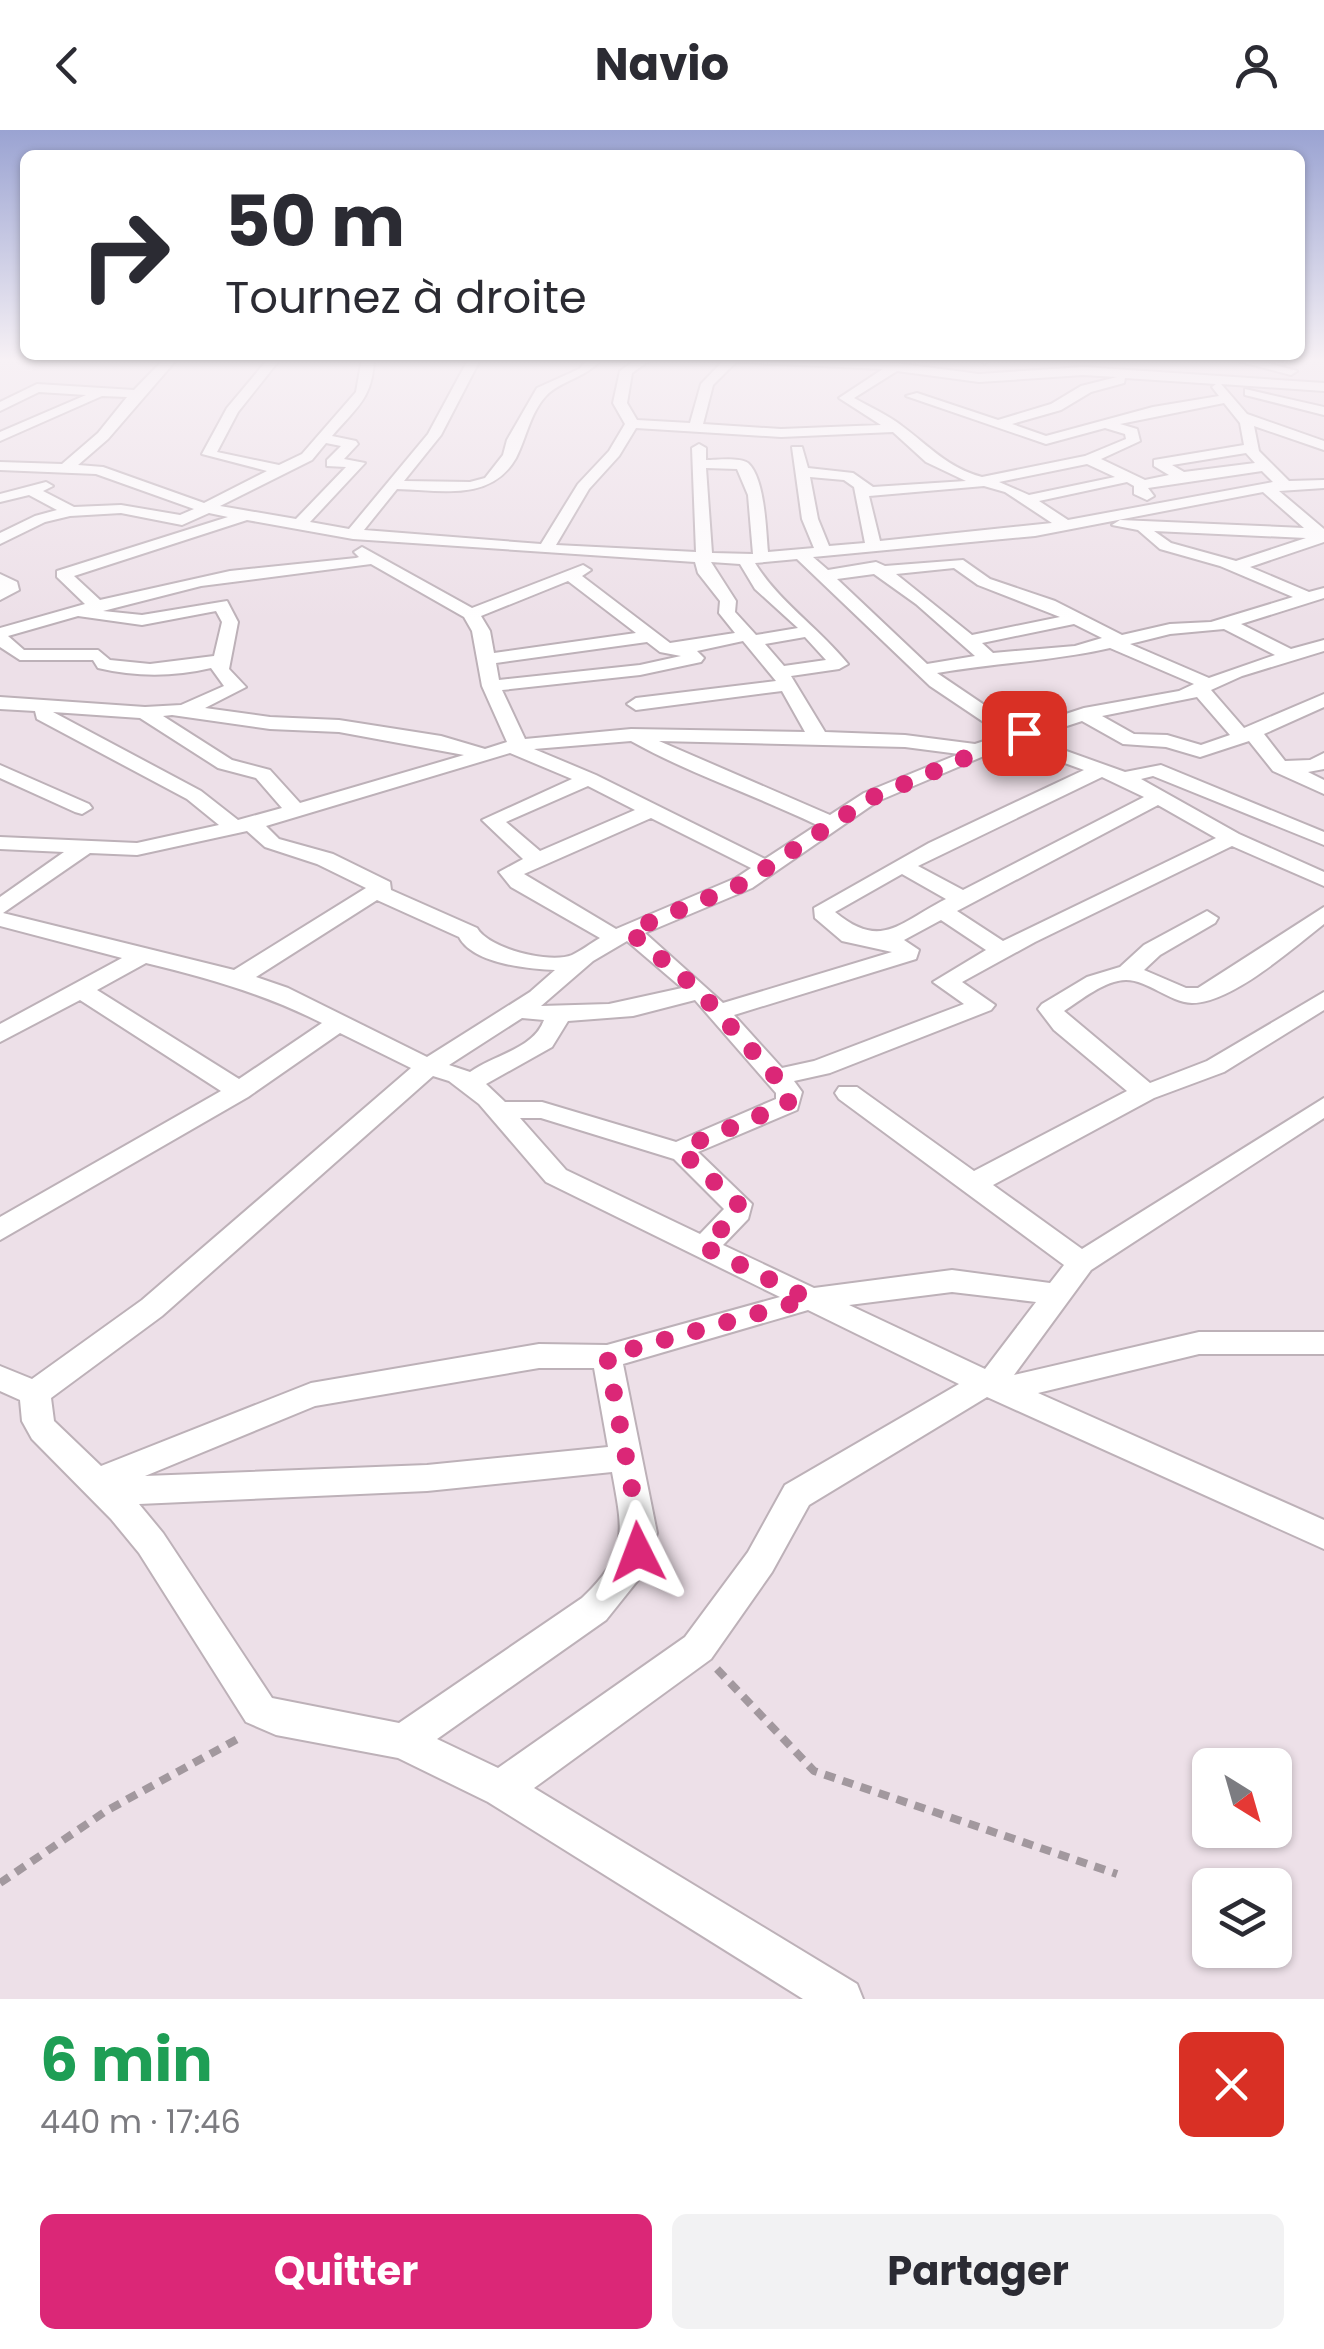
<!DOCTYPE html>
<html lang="fr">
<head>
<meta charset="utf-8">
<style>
  :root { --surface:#fff; --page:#f2f2f3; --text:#2b2b33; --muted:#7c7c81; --accent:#db2777 }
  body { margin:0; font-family:Poppins,sans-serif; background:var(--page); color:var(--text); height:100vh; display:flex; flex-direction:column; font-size:38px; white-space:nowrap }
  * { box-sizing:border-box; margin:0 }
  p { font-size:32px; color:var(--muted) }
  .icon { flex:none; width:55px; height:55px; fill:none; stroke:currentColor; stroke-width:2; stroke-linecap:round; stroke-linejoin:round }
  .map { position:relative; height:1869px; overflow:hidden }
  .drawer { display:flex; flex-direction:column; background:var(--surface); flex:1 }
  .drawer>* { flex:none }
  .top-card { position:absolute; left:20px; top:20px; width:1285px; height:210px; border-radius:15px; box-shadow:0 2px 8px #0004; background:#fff; color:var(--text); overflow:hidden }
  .needle { width:65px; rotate:143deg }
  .fabs { position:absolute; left:1192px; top:1618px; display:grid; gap:20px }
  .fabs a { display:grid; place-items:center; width:100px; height:100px; border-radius:15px; background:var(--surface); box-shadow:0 2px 8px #0004; font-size:50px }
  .pin { position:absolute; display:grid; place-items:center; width:85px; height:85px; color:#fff; margin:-42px; border-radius:20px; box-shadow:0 5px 15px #0006 }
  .me { position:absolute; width:110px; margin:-55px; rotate:357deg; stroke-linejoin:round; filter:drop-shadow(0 0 8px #0008) }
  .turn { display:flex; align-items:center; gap:35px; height:210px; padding:0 40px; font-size:45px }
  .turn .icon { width:130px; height:130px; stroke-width:2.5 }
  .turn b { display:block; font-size:70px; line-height:85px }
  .round { display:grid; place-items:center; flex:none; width:105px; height:105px; border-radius:15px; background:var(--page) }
  .summary { display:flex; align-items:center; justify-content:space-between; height:170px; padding:0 40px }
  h1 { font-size:60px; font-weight:700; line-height:75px; color:#1e9e55 }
  .primary-button { display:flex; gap:20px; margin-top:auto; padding:20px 40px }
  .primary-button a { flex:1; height:115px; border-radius:15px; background:var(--accent); color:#fff; font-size:40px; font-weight:700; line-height:115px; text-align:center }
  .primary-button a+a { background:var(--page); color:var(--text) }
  header { display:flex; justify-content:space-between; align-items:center; height:130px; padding:0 40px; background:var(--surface); font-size:45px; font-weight:700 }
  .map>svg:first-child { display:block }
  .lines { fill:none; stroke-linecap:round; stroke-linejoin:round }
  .street-casing { stroke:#bdb1b8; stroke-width:4 }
  .path { stroke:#a2989e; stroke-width:8; stroke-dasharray:11 8; stroke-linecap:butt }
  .street { fill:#fff; fill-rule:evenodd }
  .route { stroke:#db2777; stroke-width:18; stroke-dasharray:0 32.4 }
</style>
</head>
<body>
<header><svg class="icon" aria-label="back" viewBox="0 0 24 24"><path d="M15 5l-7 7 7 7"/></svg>Navio<svg class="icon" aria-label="person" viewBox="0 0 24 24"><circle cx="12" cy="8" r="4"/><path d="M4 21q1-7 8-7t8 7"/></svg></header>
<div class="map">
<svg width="1324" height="1869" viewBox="0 0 1324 1869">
  <rect width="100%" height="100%" fill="#ede0e8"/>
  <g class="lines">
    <g class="street-casing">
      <path id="street" d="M165 228H178L108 309 78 335 103 337 204 373 267 341 202 324 227 278 269 228H281L238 282 217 322 279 335 302 324 356 262 362 228H374C373 268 357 277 332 306L356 311 358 314 344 329 365 333 310 392 349 399 428 304 469 228H481L441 305 404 351 470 352 485 348 503 325 507 310 537 258 579 239 590 228H603C585 249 559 251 546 266 530 283 526 309 516 328 491 372 440 360 397 359L364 400 541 414 578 354 609 321 625 294 613 273 620 241 638 228H653L632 243 627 273 637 290 690 293 701 254 723 231 720 228H856L979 244 1083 237 1324 253V261L1221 254 1247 284 1324 311V320L1254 296 1259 321 1289 351 1324 350V358L1279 361 1324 399V412L1250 437 1309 462 1324 458V468L1241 494 1291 519 1324 510V521L1242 546 1211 560 1244 598 1324 564V577L1264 604 1285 631 1310 630 1324 623V639L1308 642 1324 650V664L1273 641 1249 611 1200 627 1166 617 1123 614 1082 591 1030 608 1125 642 1161 635 1324 702V715L1153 646 1141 649 1239 704 1324 742V756L1232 716 1035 812 962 852 995 875 991 880 830 943 794 951 802 962 797 980 698 1022 752 1074 748 1089 723 1115 814 1158 952 1140 1050 1153 1064 1135 839 969 835 963 839 957H857L974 1041 1127 961 1054 900 1038 879 1042 874 1087 847 1120 837 1144 815 1207 781 1218 788 1215 793 1160 825 1144 840 1186 858H1198L1324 777V794C1293 818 1232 873 1192 873 1169 872 1148 850 1126 850 1105 850 1081 870 1064 881L1150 953 1207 931 1324 862V880L1224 942 1154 968 993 1055 1082 1119 1324 968V988L1091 1140 1014 1245 1199 1202H1324V1224H1199L1038 1263 1324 1390V1419L987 1267 809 1375 772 1442 711 1529 534 1658 857 1854 863 1869H803L488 1672 398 1628 276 1605 246 1592 139 1423 111 1389 32 1309 22 1291 20 1270 0 1261V1236L32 1249 142 1170 411 938 340 903 248 967 0 1110V1087L221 961 80 870 0 912V894L122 828 0 796V767L64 722 0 719V707L137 713 219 695 187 669 37 589 35 581 0 579V567L145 577 181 575 224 556 211 538C173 547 136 547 98 538L93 530H20L0 517V498L85 474 57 447V441L228 387 209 383 182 395 121 383 70 386 45 392 0 414V403L35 386 57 380 29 365 0 372V364L46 352 53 356 43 361 74 377 121 375 180 385 194 379 96 344 0 340V332L62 334 98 303 127 267 102 266 0 311V302L86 265 39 262 0 281V272L37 254 134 260ZM736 232 883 239 839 268 881 295 781 299 703 294 713 255ZM897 241 979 252 1083 245 1117 247 1081 256 1051 274 998 290 917 263 906 266 1046 314 1105 298 1125 304 1126 309 1085 326 982 347C948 338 929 316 902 296 888 285 870 277 854 268ZM1125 248 1216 254 1212 257 1219 266 1153 277 1046 306 1012 294 1061 280 1091 262 1124 253ZM1224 273 1240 293 1244 315 1154 330V336L1169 345 1145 350 1101 329 1140 311 1137 299 1120 294ZM636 298 781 307 893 302 926 332 966 351 873 357 853 343 808 338 802 317H792L802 389 814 418 768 422C766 401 765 348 748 333 740 327 716 330 706 330V318L699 314 692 318 696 422 556 415 589 359 619 326ZM326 313 341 316 327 330V336L346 337 296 389 220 376 312 330ZM1246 323 1255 333 1184 342 1172 335ZM1087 334 1115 347 1029 365 999 352ZM706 338 737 339 748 365 753 424 712 423ZM1262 341 1273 352 1068 390 1039 371 1127 352 1134 356V364L1147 370 1154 366 1148 358ZM810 347 844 350 854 357 865 413 829 416 818 389ZM984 356 1005 362 1052 393 880 411 869 366ZM1263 362 1304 398 1120 390 1112 395 1138 400 1160 419 1220 436 1293 467 1211 492 1170 494 1122 505 1055 471 990 449 963 430 885 436 876 432 828 440 813 427 1035 406ZM247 390 353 409 695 432 698 443 720 471 719 483 735 503 670 513 582 446 591 440 583 435 472 478 362 417 354 422 359 427 356 428 230 441 100 470 74 446ZM1154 401 1306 408 1236 431 1171 413ZM797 429 930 556 1003 605 975 614 905 605 825 602 791 546 839 539 848 534C819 498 779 472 755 433ZM711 432 740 434 755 459 798 498 756 505 735 482 736 471ZM371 434 464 487 472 501 482 556 507 612 485 619 441 606 339 590 270 587 205 578 246 557 229 539 238 492 227 471 142 485 103 481 201 456ZM954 438 978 455 1060 487 972 505 896 444ZM874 444 916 474 975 526 927 534 837 449ZM568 451 636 503 494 523 490 501 481 486ZM216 481 222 492 214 526 150 534 110 530 98 520H24L8 506 78 486 142 495ZM1074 494 1102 508 1075 516 993 523 982 513ZM1224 499 1275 525 1209 548 1130 514 1170 504ZM805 507 826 530 784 536 765 514ZM743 511 776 551 636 568 627 574 636 580 782 561 805 602 631 599 525 609 502 560 640 545 701 532 704 528 697 521ZM647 512 660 522 681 526 640 535 499 550 496 533ZM1110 518 1194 554 1179 561 1084 578 1020 599 937 543C995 533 1054 531 1110 518ZM1197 567 1230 605 1201 615 1167 605 1134 604 1102 586ZM53 582 140 588 218 638 256 648 282 678 238 690 201 661ZM172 585 270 599 339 602 464 625 300 673 270 640 232 630 163 586ZM631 611C690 644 755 665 817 695L765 729 596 645 534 619ZM659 611 905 617 959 624 864 663 830 685ZM1012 614 1084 640 929 713 814 778 815 788 842 811 892 822 723 873 645 803 752 758 878 671ZM510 623 572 649 482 690 523 729 499 742 511 757 600 808C591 813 581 821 572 825 550 834 489 819 477 798L391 760 390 752 333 724 279 709 266 696ZM1102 647 1144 667 963 760 918 736ZM588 656 635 680 540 721 506 692ZM1158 675 1216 708 1003 811 957 781ZM651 688 751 738 736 748 616 799 524 744ZM247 701 265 717 317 734 366 758 234 840 3 783 90 723 137 725ZM902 744 946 769C900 792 882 821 835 782ZM377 770 459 807C473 834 529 839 555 840L530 862 427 927 288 858 256 847ZM941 790 986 820 933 852 964 874 814 931 782 938 734 885 916 829 919 820 904 810ZM627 811 682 858 609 874 541 876 593 831ZM146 833C208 848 264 864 322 893L239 949 97 860ZM695 870 776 963V969L676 1012 542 972H505L486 954 552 917 568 891 633 886ZM522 888 544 890C534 919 493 925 470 942L449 935ZM433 946 449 951 479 974 546 1052 780 1167 607 1215 539 1214 311 1253 101 1336 54 1291 51 1268 162 1186ZM520 988H541L674 1029 724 1079 700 1104 566 1040ZM952 1162 1036 1172 985 1239 849 1175ZM808 1180 959 1254 785 1355 748 1422 685 1507 498 1638 437 1609 606 1490 642 1445 657 1403 623 1234ZM539 1238H594L608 1317 427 1335 145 1346 315 1276ZM612 1342C623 1402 629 1423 582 1468L399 1593 272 1568 163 1403 139 1374 427 1361Z
        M979 228H995L984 234Z
        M1226 228H1249L1297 241 1291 245Z
        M1245 259 1324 277V285L1245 265Z
        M0 444 17 452 19 460 0 470Z
        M0 635 89 674 92 678 82 684 75 682 0 648Z"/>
    </g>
    <path class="path" d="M717 1539 814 1641 1117 1744
      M0 1753 106 1681 243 1606"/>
    <use href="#street" class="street"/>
  </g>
  <linearGradient id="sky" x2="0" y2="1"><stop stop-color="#9aa3d2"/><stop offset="0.47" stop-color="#f7f1f5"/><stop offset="1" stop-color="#f7f1f5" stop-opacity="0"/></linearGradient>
  <rect width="1324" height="490" fill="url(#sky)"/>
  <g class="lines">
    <path class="route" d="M638 1422 640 1402 607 1226 809 1169 704 1117 738 1082V1074L683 1023 687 1016 788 974 789 962 698 860 629 801 744 753 871 668 1024 603"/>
  </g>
</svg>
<div class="fabs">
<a><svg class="needle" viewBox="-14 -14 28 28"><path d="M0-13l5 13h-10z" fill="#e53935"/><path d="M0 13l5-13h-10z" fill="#7c7c81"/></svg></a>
<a><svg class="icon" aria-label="layers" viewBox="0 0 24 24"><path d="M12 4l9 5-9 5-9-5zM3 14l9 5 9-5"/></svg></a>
</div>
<div class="pin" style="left:1024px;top:603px;background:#d93025"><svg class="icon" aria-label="arrive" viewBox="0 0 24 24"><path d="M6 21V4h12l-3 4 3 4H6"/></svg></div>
<svg class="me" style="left:638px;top:1422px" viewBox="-20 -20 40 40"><path d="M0-17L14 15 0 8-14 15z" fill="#db2777" stroke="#fff" stroke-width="4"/></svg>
<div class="top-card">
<div class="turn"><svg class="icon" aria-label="right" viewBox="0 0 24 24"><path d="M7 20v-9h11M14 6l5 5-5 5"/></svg><div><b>50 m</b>Tournez à droite</div></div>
</div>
</div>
<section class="drawer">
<div class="summary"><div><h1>6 min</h1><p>440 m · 17:46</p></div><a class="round" style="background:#d93025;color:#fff"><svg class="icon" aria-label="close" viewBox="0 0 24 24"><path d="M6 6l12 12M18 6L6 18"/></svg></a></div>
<div class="primary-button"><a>Quitter</a><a>Partager</a></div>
</section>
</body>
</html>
